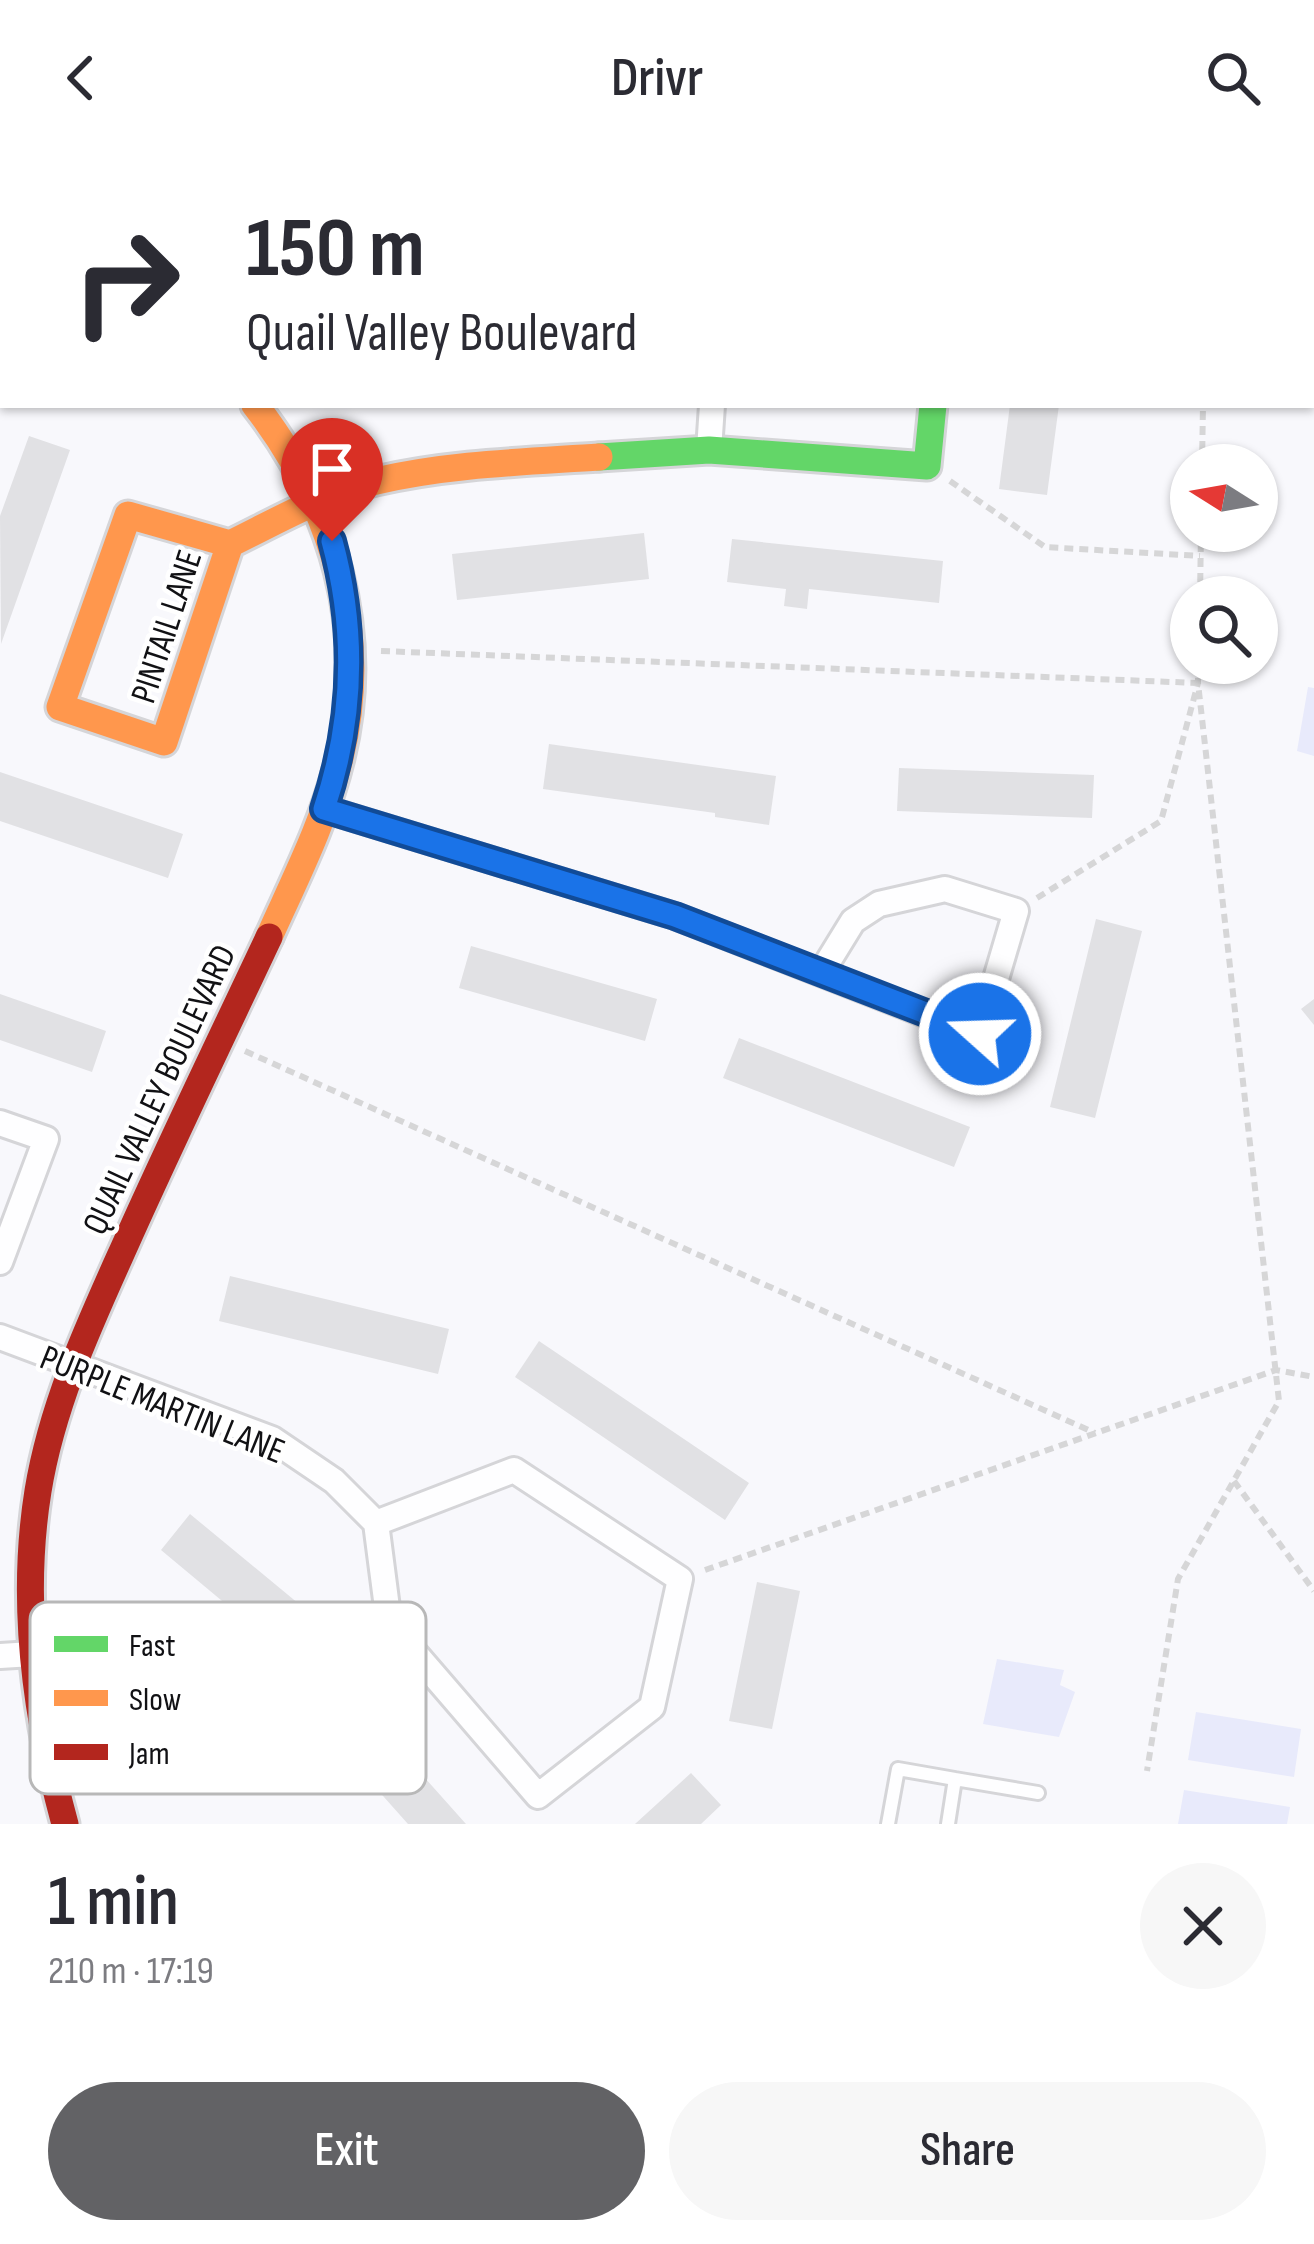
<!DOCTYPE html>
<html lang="en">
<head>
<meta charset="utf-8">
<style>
  :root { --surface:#fff; --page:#f7f7f7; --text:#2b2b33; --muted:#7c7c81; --accent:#626265 }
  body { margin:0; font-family:"Sofia Sans Condensed",sans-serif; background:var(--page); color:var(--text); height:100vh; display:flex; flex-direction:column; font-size:45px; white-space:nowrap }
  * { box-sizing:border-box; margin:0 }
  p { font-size:39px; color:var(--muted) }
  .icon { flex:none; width:66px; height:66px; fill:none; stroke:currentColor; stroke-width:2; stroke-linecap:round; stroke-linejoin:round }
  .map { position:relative; height:1668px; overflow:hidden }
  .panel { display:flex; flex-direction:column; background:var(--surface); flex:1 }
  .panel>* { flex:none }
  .top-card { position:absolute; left:0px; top:0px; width:1314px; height:252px; box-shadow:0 3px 9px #0004; background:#fff; color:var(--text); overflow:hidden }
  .needle { width:78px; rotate:281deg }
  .buttons { position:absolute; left:1170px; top:288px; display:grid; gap:24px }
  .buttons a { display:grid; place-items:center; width:108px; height:108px; border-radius:50%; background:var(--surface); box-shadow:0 3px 9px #0004; font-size:60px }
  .pin { position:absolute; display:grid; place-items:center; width:102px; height:102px; color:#fff; margin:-123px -51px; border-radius:50% 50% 50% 0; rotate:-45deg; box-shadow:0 0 12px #0007 }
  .pin .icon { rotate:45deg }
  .me { position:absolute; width:132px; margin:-66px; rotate:290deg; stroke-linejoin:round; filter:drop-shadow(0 0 9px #0008) }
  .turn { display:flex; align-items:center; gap:42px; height:252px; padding:0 48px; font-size:54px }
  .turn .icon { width:156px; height:156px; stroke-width:2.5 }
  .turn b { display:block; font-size:84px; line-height:102px }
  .round { display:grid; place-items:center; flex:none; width:126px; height:126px; border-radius:63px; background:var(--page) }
  .headline { display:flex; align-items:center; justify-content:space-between; height:204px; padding:0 48px }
  h1 { font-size:72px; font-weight:600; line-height:90px }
  .action { display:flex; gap:24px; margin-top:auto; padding:24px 48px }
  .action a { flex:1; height:138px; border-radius:72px; background:var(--accent); color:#fff; font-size:48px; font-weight:600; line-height:138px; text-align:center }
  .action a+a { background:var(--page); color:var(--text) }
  header { display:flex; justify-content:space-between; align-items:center; height:156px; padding:0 48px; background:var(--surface); font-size:54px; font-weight:600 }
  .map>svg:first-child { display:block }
  .green { fill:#e8eafb }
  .building { fill:#e1e1e4 }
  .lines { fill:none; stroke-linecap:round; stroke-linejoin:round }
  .lane-casing { stroke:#d5d5d8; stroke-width:18 }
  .street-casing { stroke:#d5d5d8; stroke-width:30 }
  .fast-casing { stroke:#d5d5d8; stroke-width:33 }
  .slow-casing { stroke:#d5d5d8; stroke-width:33 }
  .jam-casing { stroke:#d5d5d8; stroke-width:33 }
  .path { stroke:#d6d6d7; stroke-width:6; stroke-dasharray:9 6; stroke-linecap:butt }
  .lane { stroke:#fefeff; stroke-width:12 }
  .street { stroke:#fefeff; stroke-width:24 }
  .fast { stroke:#63d668; stroke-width:27 }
  .slow { stroke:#ff974d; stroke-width:27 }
  .jam { stroke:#b3261e; stroke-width:27 }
  .route-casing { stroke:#114b97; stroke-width:30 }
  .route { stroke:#1a73e8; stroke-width:21 }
  .labels { text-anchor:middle; stroke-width:9; stroke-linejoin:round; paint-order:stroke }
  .street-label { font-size:36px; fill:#111114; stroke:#fff }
  .key { fill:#fff; stroke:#b8b8b8; stroke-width:3 }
  .key-label { font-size:33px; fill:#111114 }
</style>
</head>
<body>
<header><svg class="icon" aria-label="back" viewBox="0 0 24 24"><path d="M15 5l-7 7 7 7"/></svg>Drivr<svg class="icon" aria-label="search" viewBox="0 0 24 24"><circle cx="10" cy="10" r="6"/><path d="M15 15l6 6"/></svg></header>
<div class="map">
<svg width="1314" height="1668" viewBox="0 0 1314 1668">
  <rect width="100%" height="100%" fill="#f8f8fc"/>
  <path class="green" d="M321 0H654V3H319Z
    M960 0H1247L961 3Z
    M1308 531 1314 532V600L1297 595Z
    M997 1503 1064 1514 1060 1529 1075 1536 1059 1581 983 1568Z
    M1196 1556 1301 1573 1294 1621 1188 1604Z
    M1184 1634 1290 1651 1287 1668H1178Z"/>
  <path class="building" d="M1010 249H1059L1047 339 999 333Z
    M29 280 70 294 1 488 0 360Z
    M644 377 649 423 457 444 452 398Z
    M732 383 943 405 939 447 809 433 807 453 784 450 786 433 727 426Z
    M549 588 776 620 769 669 715 661V657L543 633Z
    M899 612 1094 619 1092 662 897 655Z
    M0 616 183 678 168 722 0 665Z
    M1096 763 1142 775 1095 962 1050 951Z
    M471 790 657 843 645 885 459 832Z
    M0 838 106 875 92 916 0 884Z
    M1314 843V869L1301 853Z
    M739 882 970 971 954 1011 723 922Z
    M230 1120 449 1173 438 1218 219 1165Z
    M539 1185 749 1327 725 1364 515 1221Z
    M190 1358 299 1448 269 1484 161 1394Z
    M757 1426 800 1435 772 1573 729 1565Z
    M334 1520 466 1668H408L302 1549Z
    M691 1617 721 1649 701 1668H635Z"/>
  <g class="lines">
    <g class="lane-casing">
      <path id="lane" d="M955 1623 1038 1637
        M888 1668 898 1613 955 1623 948 1668"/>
    </g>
    <g class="street-casing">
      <path id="street" d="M709 294 712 249
        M324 653 675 760 938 863 980 877 1016 755 945 733 879 748 853 765 821 817
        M0 967 46 983 0 1106
        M0 1181 272 1283 334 1325 376 1367 389 1467 538 1640 652 1551 680 1423 514 1314 376 1367
        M0 1500 32 1498"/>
    </g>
    <g class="fast-casing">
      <path id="fast" d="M599 301 709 294 927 310 933 249"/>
    </g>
    <g class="slow-casing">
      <path id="slow" d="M255 249C333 349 371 476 340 602 325 665 295 723 269 781
        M230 388 164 586 60 551 128 359 230 388C277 365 325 337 376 325 449 308 524 306 599 301"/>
    </g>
    <g class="jam-casing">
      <path id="jam" d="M0 64 3 66
        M65 1668C35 1559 20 1447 38 1335 52 1248 90 1167 126 1087 172 984 221 883 269 781"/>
    </g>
    <path class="path" d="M481 3V0
      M1311 99 1314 96
      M1202 309 1203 249
      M950 325 1045 391 1200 400
      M1200 441 1201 375
      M381 495 1198 527 1279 1245 1178 1423 1147 1615
      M1037 742 1161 665 1198 527V507
      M245 895 1095 1277
      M1234 1325 1314 1435
      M705 1414 1276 1214 1314 1221"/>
    <use href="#lane" class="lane"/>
    <use href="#street" class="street"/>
    <use href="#fast" class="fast"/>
    <use href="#slow" class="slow"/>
    <use href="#jam" class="jam"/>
  </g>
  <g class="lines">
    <g class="route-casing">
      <path id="route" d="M332 385C357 476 354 564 324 653L675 760 980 878"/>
    </g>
    <use href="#route" class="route"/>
  </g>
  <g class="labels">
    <g class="street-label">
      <text transform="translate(165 470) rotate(-72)" y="13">PINTAIL LANE</text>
      <text transform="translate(158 933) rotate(-65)" y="13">QUAIL VALLEY BOULEVARD</text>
      <text transform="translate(163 1247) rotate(22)" y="13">PURPLE MARTIN LANE</text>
    </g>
  </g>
  <rect x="30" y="1446" width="396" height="192" rx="18" class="key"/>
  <rect x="54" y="1480" width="54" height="16" fill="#63d668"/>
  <rect x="54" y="1534" width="54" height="16" fill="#ff974d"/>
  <rect x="54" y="1588" width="54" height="16" fill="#b3261e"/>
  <g class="key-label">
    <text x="129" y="1500">Fast</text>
    <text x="129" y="1554">Slow</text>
    <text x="129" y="1608">Jam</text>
  </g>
</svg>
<div class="buttons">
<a><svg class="needle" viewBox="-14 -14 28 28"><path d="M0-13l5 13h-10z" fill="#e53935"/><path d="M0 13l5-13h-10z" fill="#7c7c81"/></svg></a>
<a><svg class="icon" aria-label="search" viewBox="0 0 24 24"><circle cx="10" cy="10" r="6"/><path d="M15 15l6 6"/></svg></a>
</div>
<div class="pin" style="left:332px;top:385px;background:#d93025"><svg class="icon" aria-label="arrive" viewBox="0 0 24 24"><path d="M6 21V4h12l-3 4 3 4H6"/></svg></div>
<svg class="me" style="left:980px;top:878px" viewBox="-20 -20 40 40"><circle r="17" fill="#1a73e8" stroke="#fff" stroke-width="3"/><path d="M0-11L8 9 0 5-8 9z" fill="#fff"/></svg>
<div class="top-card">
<div class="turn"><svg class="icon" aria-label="right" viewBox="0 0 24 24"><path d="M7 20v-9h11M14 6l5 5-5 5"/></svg><div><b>150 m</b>Quail Valley Boulevard</div></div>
</div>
</div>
<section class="panel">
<div class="headline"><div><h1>1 min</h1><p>210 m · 17:19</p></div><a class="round"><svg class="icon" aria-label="close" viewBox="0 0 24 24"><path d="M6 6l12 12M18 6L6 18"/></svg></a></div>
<div class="action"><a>Exit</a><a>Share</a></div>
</section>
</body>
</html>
